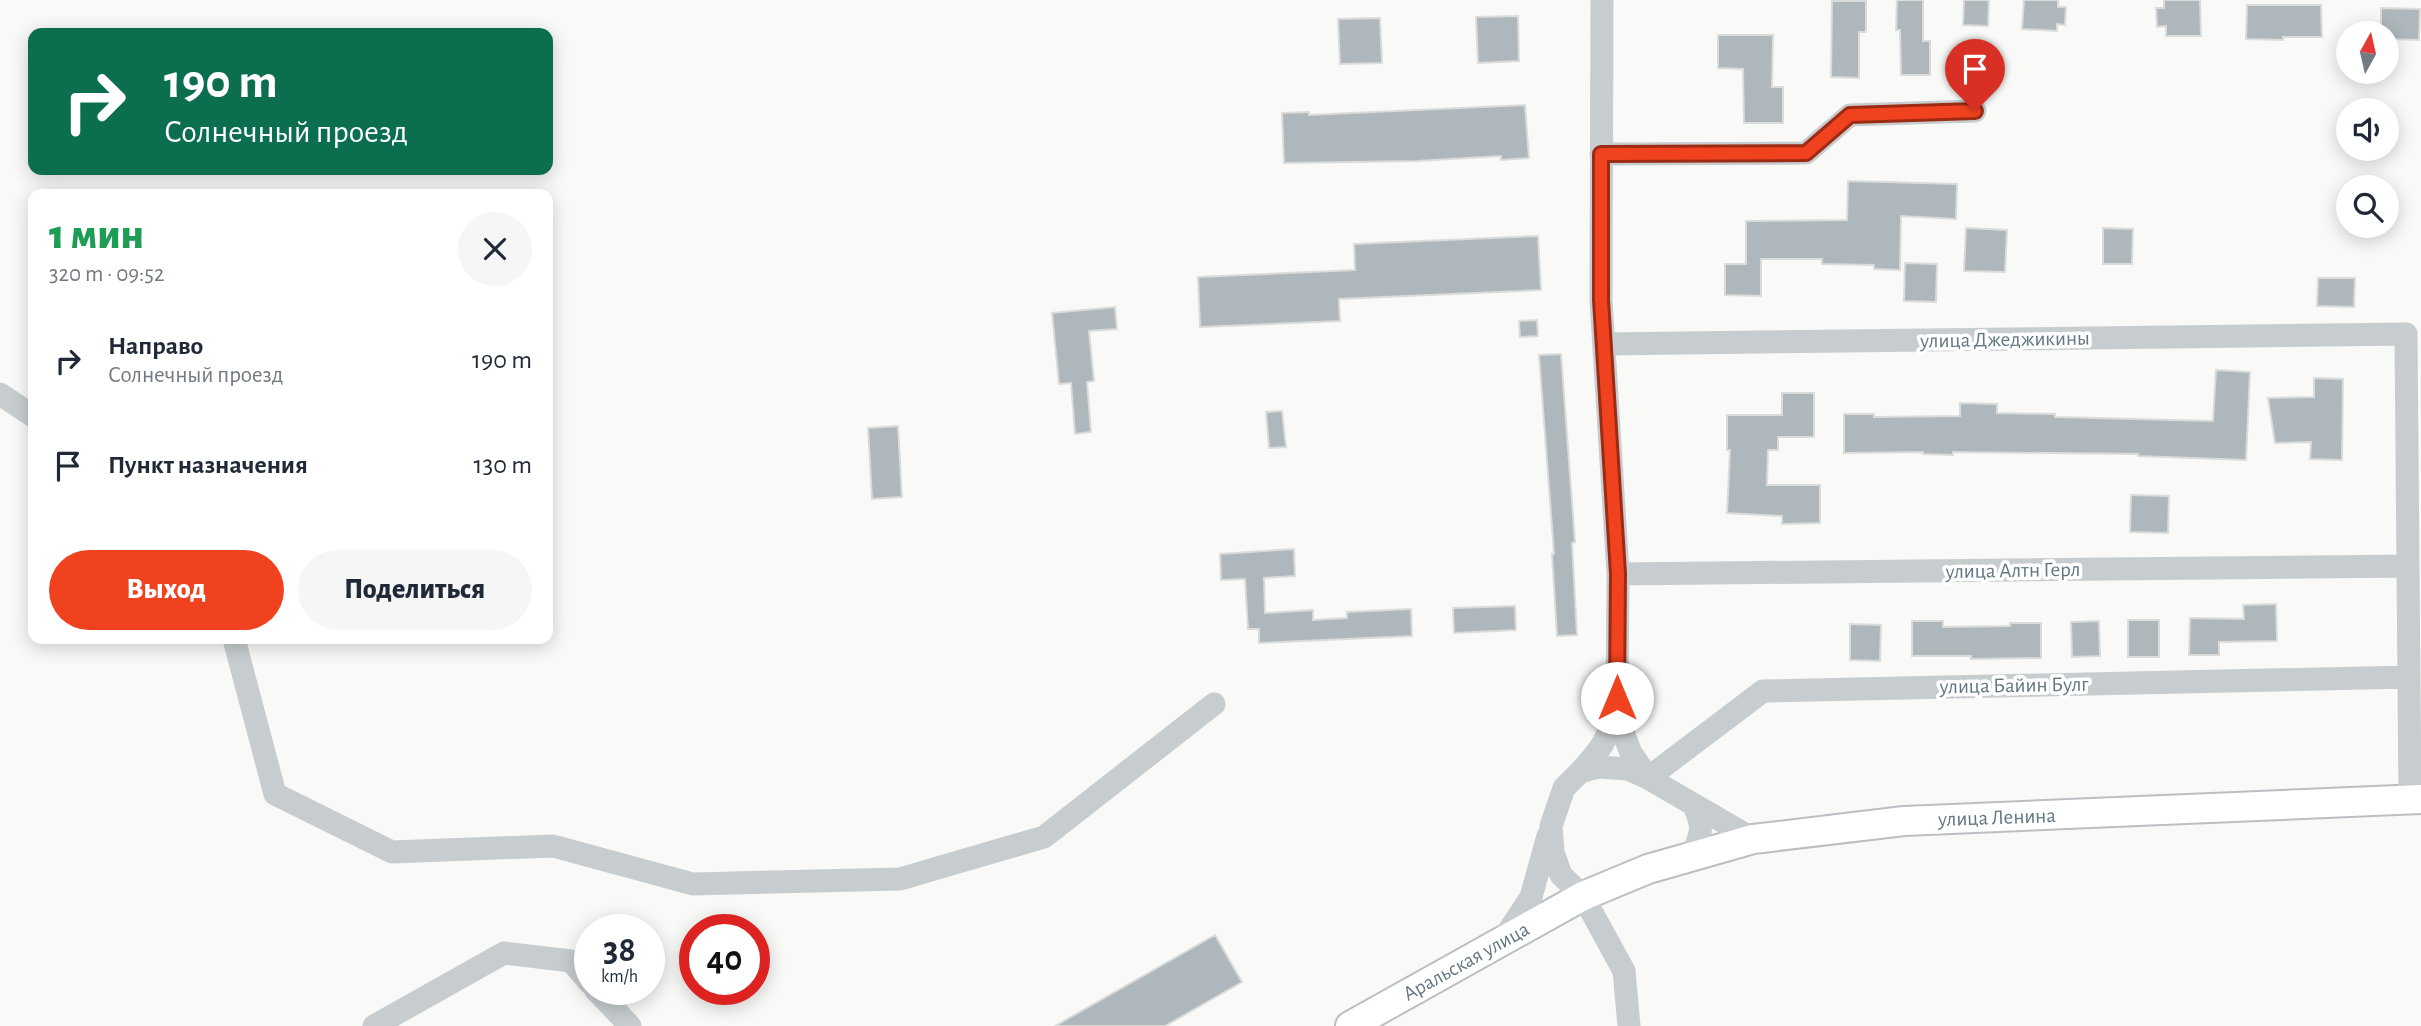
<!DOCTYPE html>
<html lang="ru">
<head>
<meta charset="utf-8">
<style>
  :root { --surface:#fff; --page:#f6f6f7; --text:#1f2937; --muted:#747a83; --accent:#f1421f }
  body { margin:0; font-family:"Alegreya Sans",sans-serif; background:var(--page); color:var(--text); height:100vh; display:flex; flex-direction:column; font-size:26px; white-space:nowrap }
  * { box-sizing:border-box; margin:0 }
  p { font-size:23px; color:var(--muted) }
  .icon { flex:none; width:38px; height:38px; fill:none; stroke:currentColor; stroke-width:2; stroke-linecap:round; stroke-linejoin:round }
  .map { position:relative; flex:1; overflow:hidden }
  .details { position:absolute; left:28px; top:189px; width:525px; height:455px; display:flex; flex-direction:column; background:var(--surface); border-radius:14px; box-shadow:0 4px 18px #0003 }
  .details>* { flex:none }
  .top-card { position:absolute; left:28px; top:28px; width:525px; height:147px; border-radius:14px; box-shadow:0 4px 18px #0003; background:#0b6e4f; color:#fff; overflow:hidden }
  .needle { width:46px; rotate:8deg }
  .fabs { position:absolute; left:2336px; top:21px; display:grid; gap:14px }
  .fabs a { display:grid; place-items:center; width:63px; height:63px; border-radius:50%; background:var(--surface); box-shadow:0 4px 18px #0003; font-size:35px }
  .speed { position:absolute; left:574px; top:914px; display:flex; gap:14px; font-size:35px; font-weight:700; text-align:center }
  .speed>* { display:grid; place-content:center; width:91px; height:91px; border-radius:50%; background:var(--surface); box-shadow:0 4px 18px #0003; line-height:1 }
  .speed small { font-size:18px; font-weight:400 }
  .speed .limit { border:10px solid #d22; background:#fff; color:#111 }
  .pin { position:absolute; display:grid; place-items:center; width:60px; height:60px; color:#fff; margin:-72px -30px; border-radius:50% 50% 50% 0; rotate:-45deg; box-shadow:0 0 7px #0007 }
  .pin .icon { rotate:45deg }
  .me { position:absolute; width:77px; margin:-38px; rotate:0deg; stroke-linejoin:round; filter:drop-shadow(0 0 5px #0008) }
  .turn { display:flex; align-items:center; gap:24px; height:147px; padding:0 21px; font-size:32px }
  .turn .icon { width:91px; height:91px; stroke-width:2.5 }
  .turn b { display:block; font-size:49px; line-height:60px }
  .round { display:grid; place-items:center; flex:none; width:74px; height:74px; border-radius:37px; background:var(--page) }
  .overview { display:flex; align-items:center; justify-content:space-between; height:119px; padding:0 21px }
  h1 { font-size:42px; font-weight:800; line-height:52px; color:#1e9e55 }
  .primary-button { display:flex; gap:14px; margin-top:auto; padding:14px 21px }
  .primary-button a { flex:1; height:80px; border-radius:42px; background:var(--accent); color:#fff; font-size:28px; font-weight:800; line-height:80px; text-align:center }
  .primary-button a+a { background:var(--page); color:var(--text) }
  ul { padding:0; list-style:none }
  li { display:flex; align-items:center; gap:21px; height:105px; padding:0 21px }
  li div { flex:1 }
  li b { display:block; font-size:26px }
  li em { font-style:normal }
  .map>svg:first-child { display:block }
  .building { fill:#adb7bc; stroke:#dbdbd9; stroke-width:2 }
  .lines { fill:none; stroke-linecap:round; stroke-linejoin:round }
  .major-casing { stroke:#babfc2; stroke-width:32 }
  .minor { stroke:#c7cccf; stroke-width:23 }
  .major { stroke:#fff; stroke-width:28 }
  .route-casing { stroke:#9d2b14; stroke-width:18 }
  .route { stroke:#f1421f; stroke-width:12 }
  .labels { text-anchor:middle; stroke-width:7; stroke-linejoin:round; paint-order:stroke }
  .street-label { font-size:21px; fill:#627784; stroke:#fff }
</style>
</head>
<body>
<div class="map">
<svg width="2421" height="1026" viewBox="0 0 2421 1026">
  <rect width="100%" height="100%" fill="#f9f9f7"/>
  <path class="building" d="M1897 0H1923V41H1930V75H1901L1900 30H1896Z
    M1964 0H1989L1988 26 1963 25Z
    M2024 0H2058V7H2066L2065 25 2057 24V31L2022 29Z
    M2164 0H2200L2201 36H2166V26L2157 27 2156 8H2164Z
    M1832 1H1866V32H1859V78L1831 77Z
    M2247 5H2321L2322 37H2283V40L2246 39Z
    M2381 8 2420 9 2419 40 2387 39V33H2381Z
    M1518 16 1519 61 1478 63 1476 17Z
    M1380 18 1382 63 1340 64 1338 19Z
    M1718 35H1773L1772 87H1783V123H1744L1743 69 1718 68Z
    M1525 105 1529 158 1501 160V156L1417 161 1284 163 1282 113 1309 112V115Z
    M1848 181 1957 184 1956 219 1901 216 1900 270 1874 269V265L1822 264V259H1761V296L1725 295V264H1746V221L1847 220Z
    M1966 228 2007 230 2005 272 1964 271Z
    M2103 228 2133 229 2132 264H2103Z
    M1538 236 1541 290 1339 299 1340 321 1200 327 1198 277 1355 270 1354 244Z
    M1905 263 1937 264 1936 302 1904 301Z
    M2318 278H2355L2354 307 2317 306Z
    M1115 307 1117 329 1089 331 1094 381 1087 382 1091 432 1075 434 1071 383 1059 384 1052 313Z
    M1537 320 1538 336 1520 337 1519 321Z
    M1561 354 1575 542 1572 543 1577 635 1557 636 1552 554H1554L1539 355Z
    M2216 370 2250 372 2246 460 2138 456V454L1953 452V455L1923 454V452L1844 453V414H1874V417L1960 416V403L1997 404V413L2055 414V417L2213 421Z
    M2314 378 2343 379 2342 460 2310 459 2311 442 2275 443 2268 398 2314 397Z
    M1782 393H1814V437H1778V450H1768L1767 485H1820V523L1782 524V516L1727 513 1730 450H1727V415H1782Z
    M1282 411 1286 447 1269 448 1266 412Z
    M898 426 902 497 872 499 868 428Z
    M2131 495 2169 496 2168 533 2130 532Z
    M1294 549 1295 576 1264 578 1265 613 1313 610V620L1347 618V612L1411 609 1412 636 1259 643V629H1248L1245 579 1221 580 1220 554Z
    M2276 604 2277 641 2219 642V655H2189L2190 618 2244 619 2243 605Z
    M1515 606 1516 630 1454 633 1453 608Z
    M2128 620H2159V657H2128Z
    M1912 621H1943V627L2010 626V623H2041V658L1971 659V656H1912Z
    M2099 621 2100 656 2072 657 2071 622Z
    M1850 624 1881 625 1880 661 1850 660Z
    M1215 935 1242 982 1165 1026H1055Z"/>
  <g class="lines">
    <g class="major-casing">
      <path id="major" d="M1350 1026 1583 896 1648 869 1753 839 1904 821 2421 799"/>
    </g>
    <path class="minor" d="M1602 0 1601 300 1618 574 1617 698 1624 735 1631 753 1648 778 1763 691 2409 677
      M1601 154 1806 153 1850 115 1975 111
      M1604 344 2406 334 2410 800
      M0 394 33 416
      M1618 574 2408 566
      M234 639 275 794 392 852 553 846 693 884 900 879 1044 837 1214 704
      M1580 772C1602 748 1608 740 1615 708
      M1692 856C1701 833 1705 828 1693 804
      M1502 941 1531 897 1548 836
      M595 989 630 1026
      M374 1026 504 953 571 961 590 983
      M1629 1026 1624 971 1583 896 1561 875 1553 852 1551 826 1564 788 1580 772 1599 767 1628 769 1648 778 1753 839"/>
    <use href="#major" class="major"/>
  </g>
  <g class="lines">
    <g class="route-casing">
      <path id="route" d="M1617 698 1618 574 1601 300V154L1806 153 1850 115 1975 111"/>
    </g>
    <use href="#route" class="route"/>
  </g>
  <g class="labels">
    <g class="street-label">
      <text transform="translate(2005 339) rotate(-1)" y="7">улица Джеджикины</text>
      <text transform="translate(2013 570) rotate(-1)" y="7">улица Алтн Герл</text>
      <text transform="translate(2014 685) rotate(-1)" y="7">улица Байин Булг</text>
      <text transform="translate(1997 817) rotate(-2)" y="7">улица Ленина</text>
      <text transform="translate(1466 961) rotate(-29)" y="7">Аральская улица</text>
    </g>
  </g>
</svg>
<div class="fabs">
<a><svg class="needle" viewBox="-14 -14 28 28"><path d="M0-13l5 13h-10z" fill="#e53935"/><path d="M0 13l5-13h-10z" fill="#747a83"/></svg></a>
<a><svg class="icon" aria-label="sound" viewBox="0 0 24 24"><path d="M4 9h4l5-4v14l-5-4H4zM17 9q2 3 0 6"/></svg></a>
<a><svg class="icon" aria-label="search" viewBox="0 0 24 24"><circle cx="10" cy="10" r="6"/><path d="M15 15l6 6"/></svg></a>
</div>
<div class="speed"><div>38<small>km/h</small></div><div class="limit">40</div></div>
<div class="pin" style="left:1975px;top:111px;background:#d93025"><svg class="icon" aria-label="arrive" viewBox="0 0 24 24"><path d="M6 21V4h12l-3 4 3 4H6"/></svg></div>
<svg class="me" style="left:1617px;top:698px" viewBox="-20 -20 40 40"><circle r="19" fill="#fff"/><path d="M0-13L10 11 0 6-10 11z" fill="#f1421f"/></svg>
<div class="top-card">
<div class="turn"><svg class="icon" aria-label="right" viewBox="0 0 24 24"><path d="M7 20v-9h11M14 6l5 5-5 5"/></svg><div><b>190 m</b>Солнечный проезд</div></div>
</div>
<section class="details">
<div class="overview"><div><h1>1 мин</h1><p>320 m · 09:52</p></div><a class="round"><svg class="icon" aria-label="close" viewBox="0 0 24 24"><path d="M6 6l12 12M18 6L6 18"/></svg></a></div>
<ul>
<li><svg class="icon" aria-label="right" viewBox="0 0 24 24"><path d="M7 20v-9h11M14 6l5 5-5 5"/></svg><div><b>Направо</b><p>Солнечный проезд</p></div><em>190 m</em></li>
<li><svg class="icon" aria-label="arrive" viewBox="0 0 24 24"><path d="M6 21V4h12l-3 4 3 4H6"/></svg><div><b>Пункт назначения</b></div><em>130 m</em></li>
</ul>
<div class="primary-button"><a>Выход</a><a>Поделиться</a></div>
</section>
</div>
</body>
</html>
